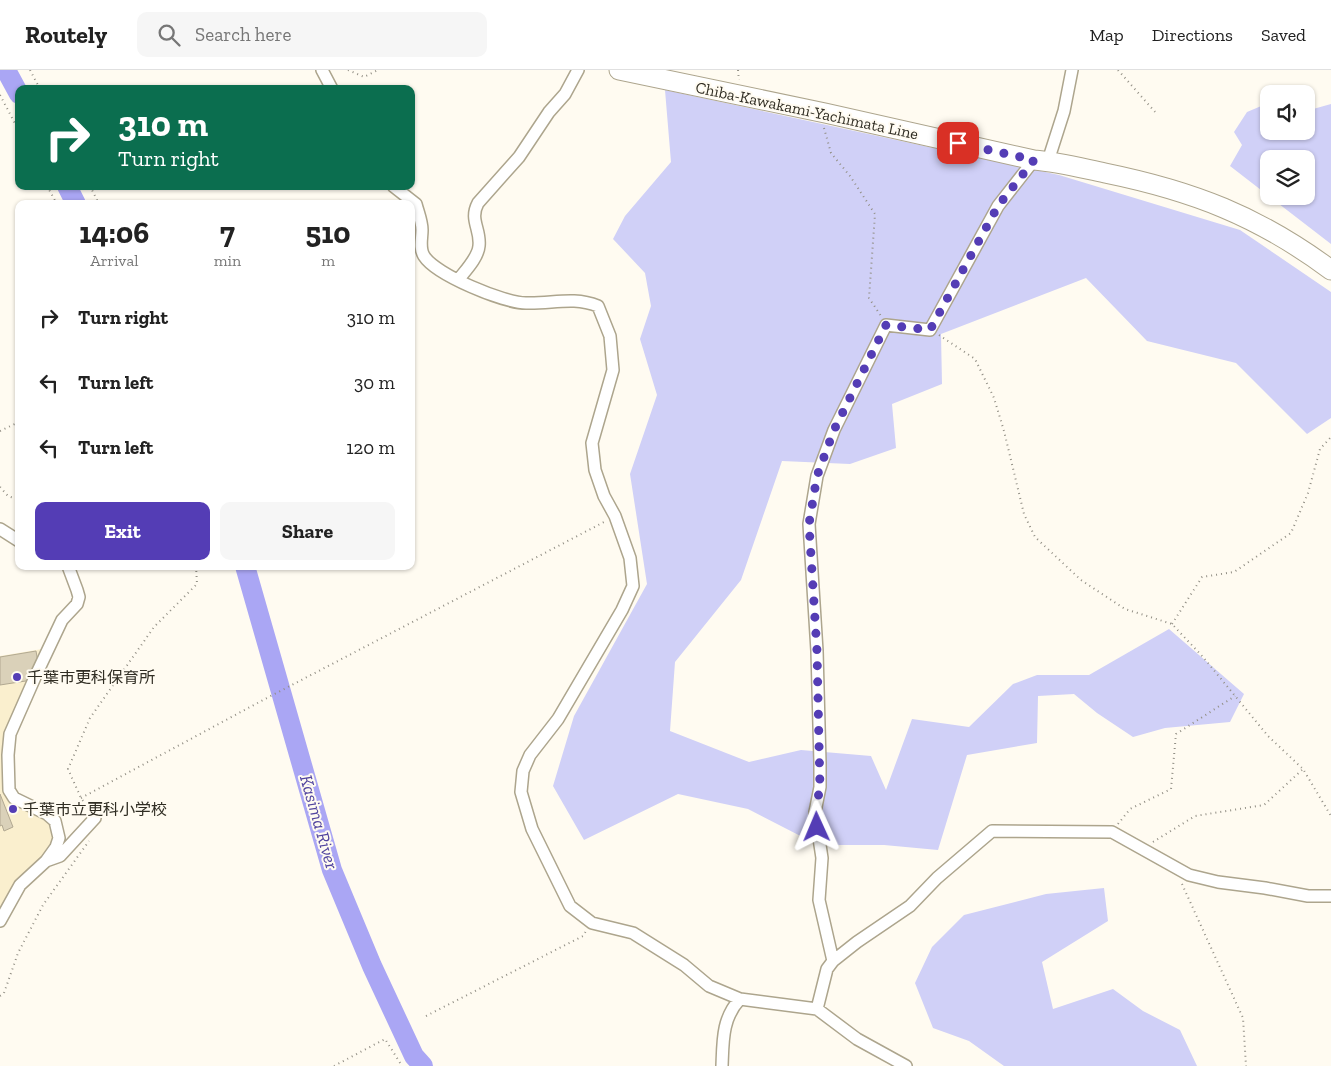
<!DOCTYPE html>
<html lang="en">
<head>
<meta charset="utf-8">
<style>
  :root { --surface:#fff; --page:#f6f6f6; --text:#222; --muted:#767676; --line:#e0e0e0; --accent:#543db5 }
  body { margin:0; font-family:"Zilla Slab","Noto Sans JP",serif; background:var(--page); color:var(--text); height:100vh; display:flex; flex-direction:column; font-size:19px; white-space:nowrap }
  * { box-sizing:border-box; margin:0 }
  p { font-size:16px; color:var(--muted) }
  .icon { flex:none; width:28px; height:28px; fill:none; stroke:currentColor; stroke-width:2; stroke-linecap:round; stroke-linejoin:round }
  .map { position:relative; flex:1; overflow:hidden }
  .drawer { position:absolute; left:15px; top:130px; width:400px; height:370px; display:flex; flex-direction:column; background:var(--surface); border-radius:10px; box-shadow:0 1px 4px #0004 }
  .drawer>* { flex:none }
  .top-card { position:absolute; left:15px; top:15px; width:400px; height:105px; border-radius:10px; box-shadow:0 1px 4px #0004; background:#0b6e4f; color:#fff; overflow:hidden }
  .fabs { position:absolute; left:1260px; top:15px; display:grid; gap:10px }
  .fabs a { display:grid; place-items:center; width:55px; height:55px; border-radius:10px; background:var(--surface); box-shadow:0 1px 4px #0004; font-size:25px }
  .pin { position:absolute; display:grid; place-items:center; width:42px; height:42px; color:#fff; margin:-21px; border-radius:10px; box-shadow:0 2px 8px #0006 }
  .me { position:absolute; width:55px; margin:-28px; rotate:359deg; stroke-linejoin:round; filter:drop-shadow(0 0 4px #0008) }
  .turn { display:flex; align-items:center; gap:18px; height:105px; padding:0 20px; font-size:22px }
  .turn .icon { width:65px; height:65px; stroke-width:2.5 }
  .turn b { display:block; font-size:35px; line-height:42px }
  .eta { display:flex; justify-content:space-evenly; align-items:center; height:85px; text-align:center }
  .eta b { font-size:30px; font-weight:700; line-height:35px }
  .button { display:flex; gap:10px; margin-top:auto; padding:10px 20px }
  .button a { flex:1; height:58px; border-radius:10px; background:var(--accent); color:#fff; font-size:20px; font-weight:700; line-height:58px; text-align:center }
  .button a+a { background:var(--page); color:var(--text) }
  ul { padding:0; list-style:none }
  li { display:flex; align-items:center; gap:15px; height:65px; padding:0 20px }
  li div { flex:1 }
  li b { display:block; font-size:19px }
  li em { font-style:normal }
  header { display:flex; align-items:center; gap:30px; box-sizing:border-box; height:70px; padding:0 25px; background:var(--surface); border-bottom:1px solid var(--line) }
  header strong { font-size:24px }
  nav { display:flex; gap:28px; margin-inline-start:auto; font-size:18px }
  .search { width:350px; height:45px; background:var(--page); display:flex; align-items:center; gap:12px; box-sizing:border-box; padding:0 18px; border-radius:10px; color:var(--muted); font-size:19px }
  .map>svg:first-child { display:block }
  .built { fill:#faefce }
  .green { fill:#d0d0f7; fill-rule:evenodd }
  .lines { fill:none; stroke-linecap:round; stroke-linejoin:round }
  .river { stroke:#aaa6f4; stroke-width:20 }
  .building { fill:#dad1b9; stroke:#b1a891 }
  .minor-casing { stroke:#ada58d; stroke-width:14 }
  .primary-casing { stroke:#ada58d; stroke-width:21 }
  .path { stroke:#928f85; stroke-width:2; stroke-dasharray:1 4; stroke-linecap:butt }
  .minor { stroke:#fff; stroke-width:11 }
  .primary { stroke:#fff; stroke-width:19 }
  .route { stroke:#543db5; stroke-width:9; stroke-dasharray:0 16.2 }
  .poi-dot { fill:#543db5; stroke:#fffbf1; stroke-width:2 }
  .labels { text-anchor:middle; stroke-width:4; stroke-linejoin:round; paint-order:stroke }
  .street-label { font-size:16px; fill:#302d23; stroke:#fffbf1 }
  .poi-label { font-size:16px; fill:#302d23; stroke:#fffbf1; text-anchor:start }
  .water-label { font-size:18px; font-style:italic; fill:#52459f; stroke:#fffbf1 }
</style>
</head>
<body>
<header>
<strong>Routely</strong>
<div class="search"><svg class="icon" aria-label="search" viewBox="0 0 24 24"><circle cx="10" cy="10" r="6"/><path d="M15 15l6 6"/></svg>Search here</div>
<nav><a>Map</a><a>Directions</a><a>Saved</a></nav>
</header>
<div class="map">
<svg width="1331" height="996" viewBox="0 0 1331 996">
  <rect width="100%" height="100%" fill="#fffbf1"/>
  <path class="built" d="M48 578 7 669 5 718 50 750 55 770 0 845V586Z"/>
  <path class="green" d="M665 20 1059 105 1240 160 1331 222V348L1307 364 1236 293 1147 271 1086 208 941 264 942 314 892 334 896 378 850 394 782 391 741 510 675 592 670 661 749 692 801 680 871 686 886 720 912 649 969 657 1013 614 1037 605H1089L1169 559 1244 624 1230 652 1165 658 1133 667 1097 643 1074 624 1038 626 1037 673 967 685 938 780 884 775H818L748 739 678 724 584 770 553 716 574 646 647 514 630 404 657 325 640 269 651 236 645 203 613 169 625 146 671 92Z
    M1266 34 1269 35V61H1306V41L1331 34V174L1230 96 1242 75 1234 62 1247 42ZM1269 89H1306V126H1269Z
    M1104 818 1108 851 1042 892 1053 939 1113 919 1143 941 1180 960 1197 996H1004L969 971 933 958 915 913 932 877 964 845 1046 824Z"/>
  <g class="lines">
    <path class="river" d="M6 0 19 24
      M67 116 76 134
      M245 496 332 800 372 896 414 986 423 996"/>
  </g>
  <path class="building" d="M36 581 39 598 30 600 32 610 0 615V587Z
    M0 724 13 757 4 761 2 755 0 756Z"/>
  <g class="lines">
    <g class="minor-casing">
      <path id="minor" d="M322 0 332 19
        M1048 91 1064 41 1072 0
        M393 116 416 134C418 142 422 151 422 160 422 169 419 178 424 186 436 205 504 233 526 233 552 234 573 226 598 236L610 266 613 300 592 373 595 400 604 426 615 446 630 488 633 516 622 540 558 649 530 685 523 701 521 722 532 759 570 836 592 853 633 863 684 895 709 916 740 929 817 939 857 969 906 996
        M458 210C465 201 478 188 479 176 481 159 469 150 478 133L519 87 549 42 565 24 578 0
        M0 459 19 471
        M46 791 60 786 95 748
        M0 851 20 815 46 791 56 777 59 768 55 751 47 744 14 728 9 720 8 685 10 664 36 605 62 550 77 534 79 527 77 520 68 496
        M833 891 819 830 822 788 815 742 820 717V693L817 581 809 454 817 406 834 360 886 255 930 260 998 136 1034 90
        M817 939 827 899 833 891 857 872 910 836 937 808 992 761 1112 762 1189 805 1218 812 1265 818 1308 826H1331
        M722 996C723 971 722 948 740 929"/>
    </g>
    <g class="primary-casing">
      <path id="primary" d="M619 0 825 43 1034 90C1058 92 1081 98 1105 103 1193 121 1258 146 1331 200"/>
    </g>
    <path class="path" d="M30 0 40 19
      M348 0 364 7 378 0
      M738 0 739 10
      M1118 0 1156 43
      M0 25 19 61
      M824 58 831 83 850 106 875 144 869 228 881 246
      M47 116 57 134
      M90 116 99 134
      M939 265 975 289 994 328 1004 361 1024 444 1035 467 1081 510 1125 539 1172 554 1203 587 1268 666 1303 699 1331 746
      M0 361 19 352
      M0 417 8 426 19 430
      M1172 554 1202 507 1234 502 1291 463 1308 423 1320 379 1331 367
      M81 728 265 629 606 451
      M89 739 81 728 68 699 90 648 154 557 197 514 196 496
      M1118 754 1130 739 1171 719 1176 664 1235 626
      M1153 772 1195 746 1264 735 1303 699
      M1182 814 1243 948 1246 996
      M0 926 4 923 18 883 43 835 89 771
      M426 946 583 866 586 861
      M334 996 385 969 402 996"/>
    <use href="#minor" class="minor"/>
    <use href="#primary" class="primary"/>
  </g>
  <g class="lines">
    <path class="route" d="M817 757 815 742 820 718 819 674 817 581 809 454 817 406 834 360 886 255 930 260 998 136 1034 90 958 73"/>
  </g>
  <g class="poi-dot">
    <circle cx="17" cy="607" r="5"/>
    <circle cx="13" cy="739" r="5"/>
  </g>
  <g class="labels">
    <g class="street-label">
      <text transform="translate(807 40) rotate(12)" y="6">Chiba-Kawakami-Yachimata Line</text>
    </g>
    <g class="poi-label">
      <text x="27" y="613">千葉市更科保育所</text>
      <text x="23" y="745">千葉市立更科小学校</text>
    </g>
    <g class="water-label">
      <text transform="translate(319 752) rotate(74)" y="6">Kasima River</text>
    </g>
  </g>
</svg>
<div class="fabs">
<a><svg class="icon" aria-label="sound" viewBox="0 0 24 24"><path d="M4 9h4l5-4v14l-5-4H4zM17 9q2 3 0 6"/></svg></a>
<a><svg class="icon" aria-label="layers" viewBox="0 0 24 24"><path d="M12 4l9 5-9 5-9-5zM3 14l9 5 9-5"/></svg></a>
</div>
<div class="pin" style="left:958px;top:73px;background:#d93025"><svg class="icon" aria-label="arrive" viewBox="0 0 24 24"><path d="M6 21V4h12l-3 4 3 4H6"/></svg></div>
<svg class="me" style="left:817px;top:757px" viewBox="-20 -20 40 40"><path d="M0-17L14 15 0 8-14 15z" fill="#543db5" stroke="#fff" stroke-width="4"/></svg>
<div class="top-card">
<div class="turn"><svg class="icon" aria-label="right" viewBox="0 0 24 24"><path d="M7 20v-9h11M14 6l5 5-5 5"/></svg><div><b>310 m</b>Turn right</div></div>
</div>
<section class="drawer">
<div class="eta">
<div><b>14:06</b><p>Arrival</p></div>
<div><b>7</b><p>min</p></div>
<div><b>510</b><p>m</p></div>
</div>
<ul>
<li><svg class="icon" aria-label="right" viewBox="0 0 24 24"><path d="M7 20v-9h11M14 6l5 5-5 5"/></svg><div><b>Turn right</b></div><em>310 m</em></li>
<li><svg class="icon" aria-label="left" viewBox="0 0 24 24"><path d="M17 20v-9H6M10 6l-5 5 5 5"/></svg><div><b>Turn left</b></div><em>30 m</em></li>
<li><svg class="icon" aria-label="left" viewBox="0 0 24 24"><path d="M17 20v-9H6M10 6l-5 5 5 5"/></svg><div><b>Turn left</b></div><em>120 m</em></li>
</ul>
<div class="button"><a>Exit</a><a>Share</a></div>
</section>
</div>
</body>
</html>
